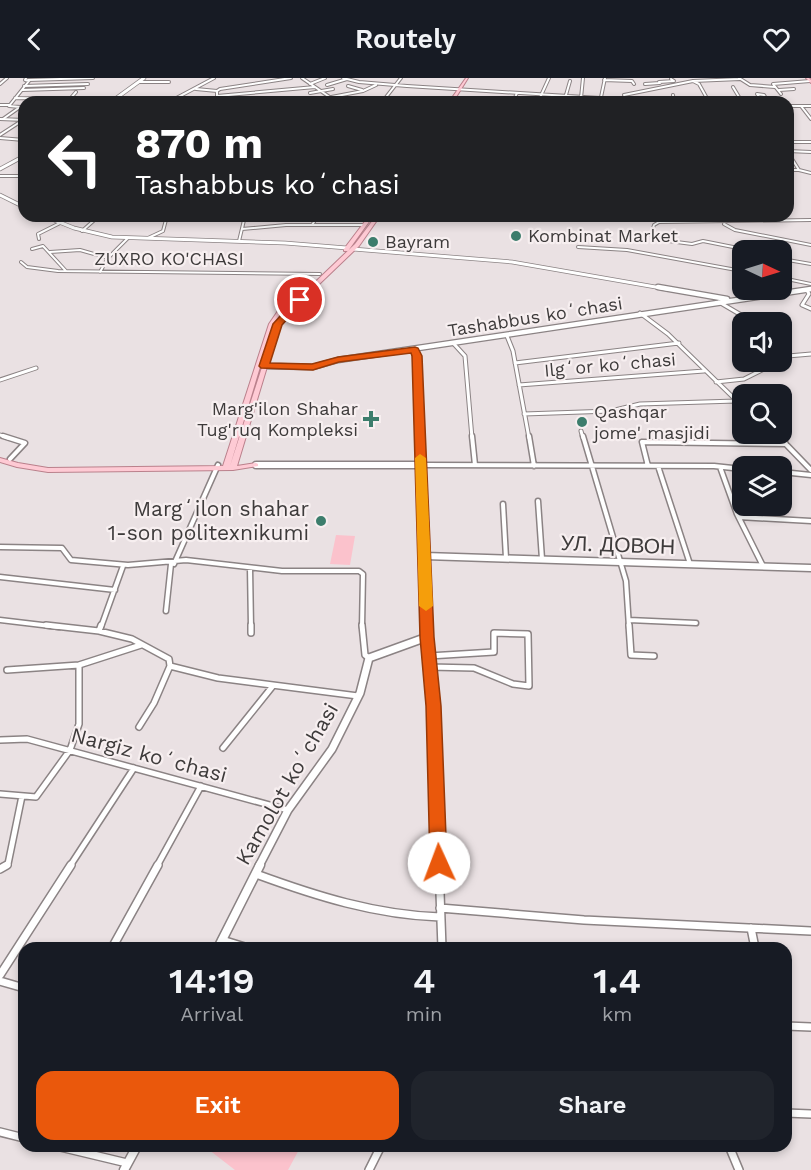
<!DOCTYPE html>
<html lang="en">
<head>
<meta charset="utf-8">
<style>
  :root { --surface:#171b24; --page:#20242c; --text:#f1f3f6; --muted:#9ea1a6; --accent:#ea580c }
  body { margin:0; font-family:"Work Sans",sans-serif; background:var(--page); color:var(--text); height:100vh; display:flex; flex-direction:column; font-size:22px; white-space:nowrap }
  * { box-sizing:border-box; margin:0 }
  p { font-size:20px; color:var(--muted) }
  .icon { flex:none; width:33px; height:33px; fill:none; stroke:currentColor; stroke-width:2; stroke-linecap:round; stroke-linejoin:round }
  .map { position:relative; flex:1; overflow:hidden }
  .side { position:absolute; left:18px; top:864px; width:774px; height:210px; display:flex; flex-direction:column; background:var(--surface); border-radius:18px; box-shadow:0 3px 9px #0003 }
  .side>* { flex:none }
  .guide { position:absolute; left:18px; top:18px; width:776px; height:126px; border-radius:18px; box-shadow:0 3px 9px #0003; background:#202124; color:#fff; overflow:hidden }
  .needle { width:39px; rotate:94deg }
  .fabs { position:absolute; left:732px; top:162px; display:grid; gap:12px }
  .fabs a { display:grid; place-items:center; width:60px; height:60px; border-radius:12px; background:var(--surface); box-shadow:0 3px 9px #0003; font-size:30px }
  .pin { position:absolute; display:grid; place-items:center; width:51px; height:51px; color:#fff; margin:-26px; border:3px solid #fff; border-radius:50%; box-shadow:0 2px 6px #0007 }
  .me { position:absolute; width:66px; margin:-33px; rotate:358deg; stroke-linejoin:round; filter:drop-shadow(0 0 4px #0008) }
  .turn { display:flex; align-items:center; gap:21px; height:126px; padding:0 18px; font-size:27px }
  .turn .icon { width:78px; height:78px; stroke-width:2.5 }
  .turn b { display:block; font-size:42px; line-height:51px }
  .eta { display:flex; justify-content:space-evenly; align-items:center; height:102px; text-align:center }
  .eta b { font-size:36px; font-weight:600; line-height:42px }
  .button { display:flex; gap:12px; margin-top:auto; padding:12px 18px }
  .button a { flex:1; height:69px; border-radius:18px; background:var(--accent); color:#fff; font-size:24px; font-weight:600; line-height:69px; text-align:center }
  .button a+a { background:var(--page); color:var(--text) }
  header { display:flex; justify-content:space-between; align-items:center; height:78px; padding:0 18px; background:var(--surface); font-size:27px; font-weight:600 }
  .map>svg:first-child { display:block }
  .green { fill:#fbc2cc }
  .lines { fill:none; stroke-linecap:round; stroke-linejoin:round }
  .minor-far4-casing { stroke:#8b8384; stroke-width:4 }
  .minor-far3-casing { stroke:#8b8384; stroke-width:5 }
  .minor-far2-casing { stroke:#8b8384; stroke-width:7 }
  .minor-far1-casing { stroke:#8b8384; stroke-width:8 }
  .minor-casing { stroke:#8b8384; stroke-width:10 }
  .tertiary-far5-casing { stroke:#8b8384; stroke-width:4 }
  .tertiary-far4-casing { stroke:#8b8384; stroke-width:4.5 }
  .tertiary-far3-casing { stroke:#8b8384; stroke-width:7 }
  .tertiary-far2-casing { stroke:#8b8384; stroke-width:8 }
  .tertiary-far1-casing { stroke:#8b8384; stroke-width:10 }
  .tertiary-casing { stroke:#8b8384; stroke-width:11 }
  .secondary-far1-casing { stroke:#8b8384; stroke-width:4.5 }
  .secondary-casing { stroke:#8b8384; stroke-width:9 }
  .primary-casing { stroke:#ba818c; stroke-width:2 }
  .minor-far4 { stroke:#fff; stroke-width:2 }
  .minor-far3 { stroke:#fff; stroke-width:3 }
  .minor-far2 { stroke:#fff; stroke-width:4 }
  .minor-far1 { stroke:#fff; stroke-width:5 }
  .minor { stroke:#fff; stroke-width:7 }
  .tertiary-far5 { stroke:#fff; stroke-width:2 }
  .tertiary-far4 { stroke:#fff; stroke-width:3 }
  .tertiary-far3 { stroke:#fff; stroke-width:4.5 }
  .tertiary-far2 { stroke:#fff; stroke-width:5 }
  .tertiary-far1 { stroke:#fff; stroke-width:7 }
  .tertiary { stroke:#fff; stroke-width:8 }
  .secondary-far1 { stroke:#fff; stroke-width:3 }
  .secondary { stroke:#fff; stroke-width:6 }
  .primary { fill:#fecad4; fill-rule:evenodd }
  .route { fill:#ea580c; stroke:#983908; stroke-width:1.5 }
  .slow { fill:#f59e0b }
  .poi-dot { fill:#3c7d6c; stroke:#f7eff0; stroke-width:2 }
  .labels { text-anchor:middle; stroke-width:4.5; stroke-linejoin:round; paint-order:stroke }
  .far-poi-label { font-size:18px; fill:#3e3b3b; stroke:#f7eff0; text-anchor:start }
  .far-street-label { font-size:18px; fill:#3e3b3b; stroke:#f7eff0 }
  .poi-label { font-size:21px; fill:#3e3b3b; stroke:#f7eff0; text-anchor:end }
  .street-label { font-size:21px; fill:#3e3b3b; stroke:#f7eff0 }
</style>
</head>
<body>
<header><svg class="icon" aria-label="back" viewBox="0 0 24 24"><path d="M15 5l-7 7 7 7"/></svg>Routely<svg class="icon" aria-label="heart" viewBox="0 0 24 24"><path d="M12 20l-8-8c-3-5 5-10 8-4 3-6 11-1 8 4z"/></svg></header>
<div class="map">
<svg width="811" height="1092" viewBox="0 0 811 1092">
  <rect width="100%" height="100%" fill="#eae1e3"/>
  <path class="green" d="M336 457 355 458 350 487 330 486Z
    M204 1068H301L288 1092H235Z"/>
  <g class="lines">
    <g class="minor-far4-casing">
      <path id="minor-far4" d="M291 0 220 11 217 13V18L315 9
        M302 0 331 20
        M343 0 359 4 407 8 664 24
        M739 0 750 7 775 9
        M28 2 93 0
        M604 2 632 3 634 6
        M693 3 699 6 709 24
        M139 4H169
        M659 4 674 3 671 1
        M0 6 7 0
        M310 6 325 0
        M645 6 660 5
        M327 7 347 1
        M24 8 88 6
        M348 8 362 12
        M733 9 742 24
        M196 11 217 13
        M22 12 84 10
        M779 12 794 11
        M310 15 333 11
        M781 16 773 6 810 3
        M624 17 693 3 740 1
        M673 17 674 24
        M15 20 70 21 76 14
        M581 20 583 0
        M383 23 401 0
        M742 23 767 22 764 17 757 16 761 22
        M169 24 214 0
        M305 24 363 13 376 7
        M359 24H399
        M513 24 517 15
        M538 24 549 0
        M564 24 570 3
        M600 24 605 0
        M0 27H10
        M788 28H811
        M801 28 811 41
        M3 41 20 29 9 28 29 3 25 2 26 0
        M0 57 23 42
        M0 60 24 62
        M788 92H799L789 76 790 64H811
        M799 92 811 95
        M0 98H24
        M724 146 735 152 811 167
        M312 147 318 138
        M242 151 286 147H364
        M82 153 99 138
        M148 160 163 153 167 138
        M39 161 38 156 60 145
        M239 163 245 138
        M578 169 627 172 742 193
        M32 171 43 168 66 193
        M748 172 703 163 692 166 661 162 651 157 654 147 659 144 811 142
        M50 174 80 172 108 180
        M782 181 811 186
        M21 184 27 189 58 193 320 196
        M100 194 108 180 128 160
        M782 200 811 206"/>
    </g>
    <g class="minor-far3-casing">
      <path id="minor-far3" d="M807 212 809 216 802 227 811 231
        M719 224 753 244
        M640 235 668 256 742 328
        M507 258 513 273 529 360
        M454 266 465 278 472 360
        M782 282 788 278 811 276
        M515 285 679 265
        M0 302 36 290
        M716 304 744 301 778 284
        M519 307 704 293
        M524 336 611 333 640 326 736 323
        M581 353 583 360
        M776 356 779 360
        M0 357 8 360"/>
    </g>
    <g class="minor-far2-casing">
      <path id="minor-far2" d="M3 358 25 365 10 381
        M472 358 475 387
        M529 358 534 388
        M583 358 626 503 629 549
        M778 358 811 392
        M421 387 714 388 742 391
        M648 388 642 364 786 366
        M658 388 690 486
        M720 389 737 436 763 488
        M782 394 811 397
        M538 423 542 481
        M503 426 506 480
        M739 439 811 443
        M0 469 62 470 71 482 128 487 186 482 282 493H359L363 496 362 549
        M174 486 218 387
        M250 490 251 549
        M0 499 115 512
        M166 533 171 486
        M0 542 59 549
        M629 542 696 545
        M101 549 123 488"/>
    </g>
    <g class="minor-far1-casing">
      <path id="minor-far1" d="M46 547 99 553 132 561 169 581 170 588 218 600 358 618
        M251 547V555
        M362 547 365 577 369 580
        M629 547 631 577 654 578
        M99 553 101 547
        M427 559 434 628 439 788
        M429 578 494 574V555L528 556 529 608 513 606 474 590 430 589
        M7 592 79 587
        M139 649 154 625 170 588
        M0 662 27 661 288 732
        M223 670 272 609
        M0 716 36 719 70 672 79 646V587L141 567
        M4 788 8 786 22 718
        M70 788 134 690
        M157 788 201 708"/>
    </g>
    <g class="minor-casing">
      <path id="minor" d="M439 787 442 870
        M0 791 7 787
        M256 796C316 818 376 837 440 839
        M440 830 584 842 811 853
        M751 850 755 870
        M222 862 248 870
        M112 870 158 787
        M0 897 71 787
        M0 903 24 910
        M786 948 811 949
        M786 1035 811 1036
        M0 1054 24 1060
        M56 1068 127 1085
        M729 1068 739 1092
        M369 1092 381 1068"/>
    </g>
    <g class="tertiary-far5-casing">
      <path id="tertiary-far5" d="M0 41 24 42
        M788 73 811 74"/>
    </g>
    <g class="tertiary-far4-casing">
      <path id="tertiary-far4" d="M0 117 24 129
        M44 138 74 150 112 159 285 165 347 170
        M353 171 512 184 667 211"/>
    </g>
    <g class="tertiary-far3-casing">
      <path id="tertiary-far3" d="M658 209 727 221
        M415 272 420 360
        M264 288 313 289 338 282 811 211"/>
    </g>
    <g class="tertiary-far2-casing">
      <path id="tertiary-far2" d="M420 358 421 387
        M425 478 427 549"/>
    </g>
    <g class="tertiary-far1-casing">
      <path id="tertiary-far1" d="M259 788 288 732 332 671 360 615 369 580 427 559V547"/>
    </g>
    <g class="tertiary-casing">
      <path id="tertiary" d="M218 870 260 787
        M124 1092 137 1068"/>
    </g>
    <g class="secondary-far1-casing">
      <path id="secondary-far1" d="M111 24 144 0
        M0 91 24 78"/>
    </g>
    <g class="secondary-casing">
      <path id="secondary" d="M256 387H421L425 478 811 490"/>
    </g>
    <g class="primary-casing">
      <path id="primary" d="M466 0H468L453 24H449Z
        M806 0H809L811 2V5Z
        M369 138H373L348 173H344V171Z
        M376 138H380L359 168 288 236 280 246 237 388 256 385 258 386V388L233 392 48 394 17 389 0 384V380L18 385 48 390 223 388 269 246 280 230H284V231L273 246 230 388 276 246 284 234 355 166Z"/>
    </g>
    <use href="#minor-far4" class="minor-far4"/>
    <use href="#minor-far3" class="minor-far3"/>
    <use href="#minor-far2" class="minor-far2"/>
    <use href="#minor-far1" class="minor-far1"/>
    <use href="#minor" class="minor"/>
    <use href="#tertiary-far5" class="tertiary-far5"/>
    <use href="#tertiary-far4" class="tertiary-far4"/>
    <use href="#tertiary-far3" class="tertiary-far3"/>
    <use href="#tertiary-far2" class="tertiary-far2"/>
    <use href="#tertiary-far1" class="tertiary-far1"/>
    <use href="#tertiary" class="tertiary"/>
    <use href="#secondary-far1" class="secondary-far1"/>
    <use href="#secondary" class="secondary"/>
    <use href="#primary" class="primary"/>
  </g>
  <path class="route" d="M297 220 304 222 282 247 270 285 312 286 338 279 415 269 418 270 422 278 434 559 441 628 447 785 445 791 439 793 433 791 430 785 426 628 420 559 412 278 411 275 339 284 313 292 261 290 259 288 273 246Z"/>
  <path class="slow" d="M420 376 426 380 433 528 426 533 419 528 415 380Z"/>
  <g class="poi-dot">
    <circle cx="516" cy="158" r="6"/>
    <circle cx="373" cy="164" r="6"/>
    <path d="M368 332h6v6h6v6h-6v6h-6v-6h-6v-6h6z"/>
    <circle cx="582" cy="344" r="6"/>
    <circle cx="321" cy="443" r="6"/>
  </g>
  <g class="labels">
    <g class="far-poi-label">
      <text x="528" y="164">Kombinat Market</text>
      <text x="385" y="170">Bayram</text>
      <text x="358" y="337" text-anchor="end">Marg'ilon Shahar<tspan x="358" dy="21">Tug'ruq Kompleksi</tspan></text>
      <text x="594" y="340">Qashqar<tspan x="594" dy="21">jome' masjidi</tspan></text>
    </g>
    <g class="far-street-label">
      <text x="169" y="187">ZUXRO KO'CHASI</text>
      <text transform="translate(535 239) rotate(-9)" y="6">Tashabbus koʻchasi</text>
      <text transform="translate(610 287) rotate(-5)" y="6">Ilgʻor koʻchasi</text>
    </g>
    <g class="poi-label">
      <text x="309" y="438">Margʻilon shahar<tspan x="309" dy="24">1-son politexnikumi</tspan></text>
    </g>
    <g class="street-label">
      <text transform="translate(618 467) rotate(2)" y="7">УЛ. ДОВОН</text>
      <text transform="translate(149 677) rotate(15)" y="7">Nargiz koʻchasi</text>
      <text transform="translate(287 706) rotate(-60)" y="7">Kamolot koʻchasi</text>
    </g>
  </g>
</svg>
<div class="fabs">
<a><svg class="needle" viewBox="-14 -14 28 28"><path d="M0-13l5 13h-10z" fill="#e53935"/><path d="M0 13l5-13h-10z" fill="#9ea1a6"/></svg></a>
<a><svg class="icon" aria-label="sound" viewBox="0 0 24 24"><path d="M4 9h4l5-4v14l-5-4H4zM17 9q2 3 0 6"/></svg></a>
<a><svg class="icon" aria-label="search" viewBox="0 0 24 24"><circle cx="10" cy="10" r="6"/><path d="M15 15l6 6"/></svg></a>
<a><svg class="icon" aria-label="layers" viewBox="0 0 24 24"><path d="M12 4l9 5-9 5-9-5zM3 14l9 5 9-5"/></svg></a>
</div>
<div class="pin" style="left:300px;top:222px;background:#d93025"><svg class="icon" aria-label="arrive" viewBox="0 0 24 24"><path d="M6 21V4h12l-3 4 3 4H6"/></svg></div>
<svg class="me" style="left:439px;top:785px" viewBox="-20 -20 40 40"><circle r="19" fill="#fff"/><path d="M0-13L10 11 0 6-10 11z" fill="#ea580c"/></svg>
<div class="guide">
<div class="turn"><svg class="icon" aria-label="left" viewBox="0 0 24 24"><path d="M17 20v-9H6M10 6l-5 5 5 5"/></svg><div><b>870 m</b>Tashabbus koʻchasi</div></div>
</div>
<section class="side">
<div class="eta">
<div><b>14:19</b><p>Arrival</p></div>
<div><b>4</b><p>min</p></div>
<div><b>1.4</b><p>km</p></div>
</div>
<div class="button"><a>Exit</a><a>Share</a></div>
</section>
</div>
</body>
</html>
